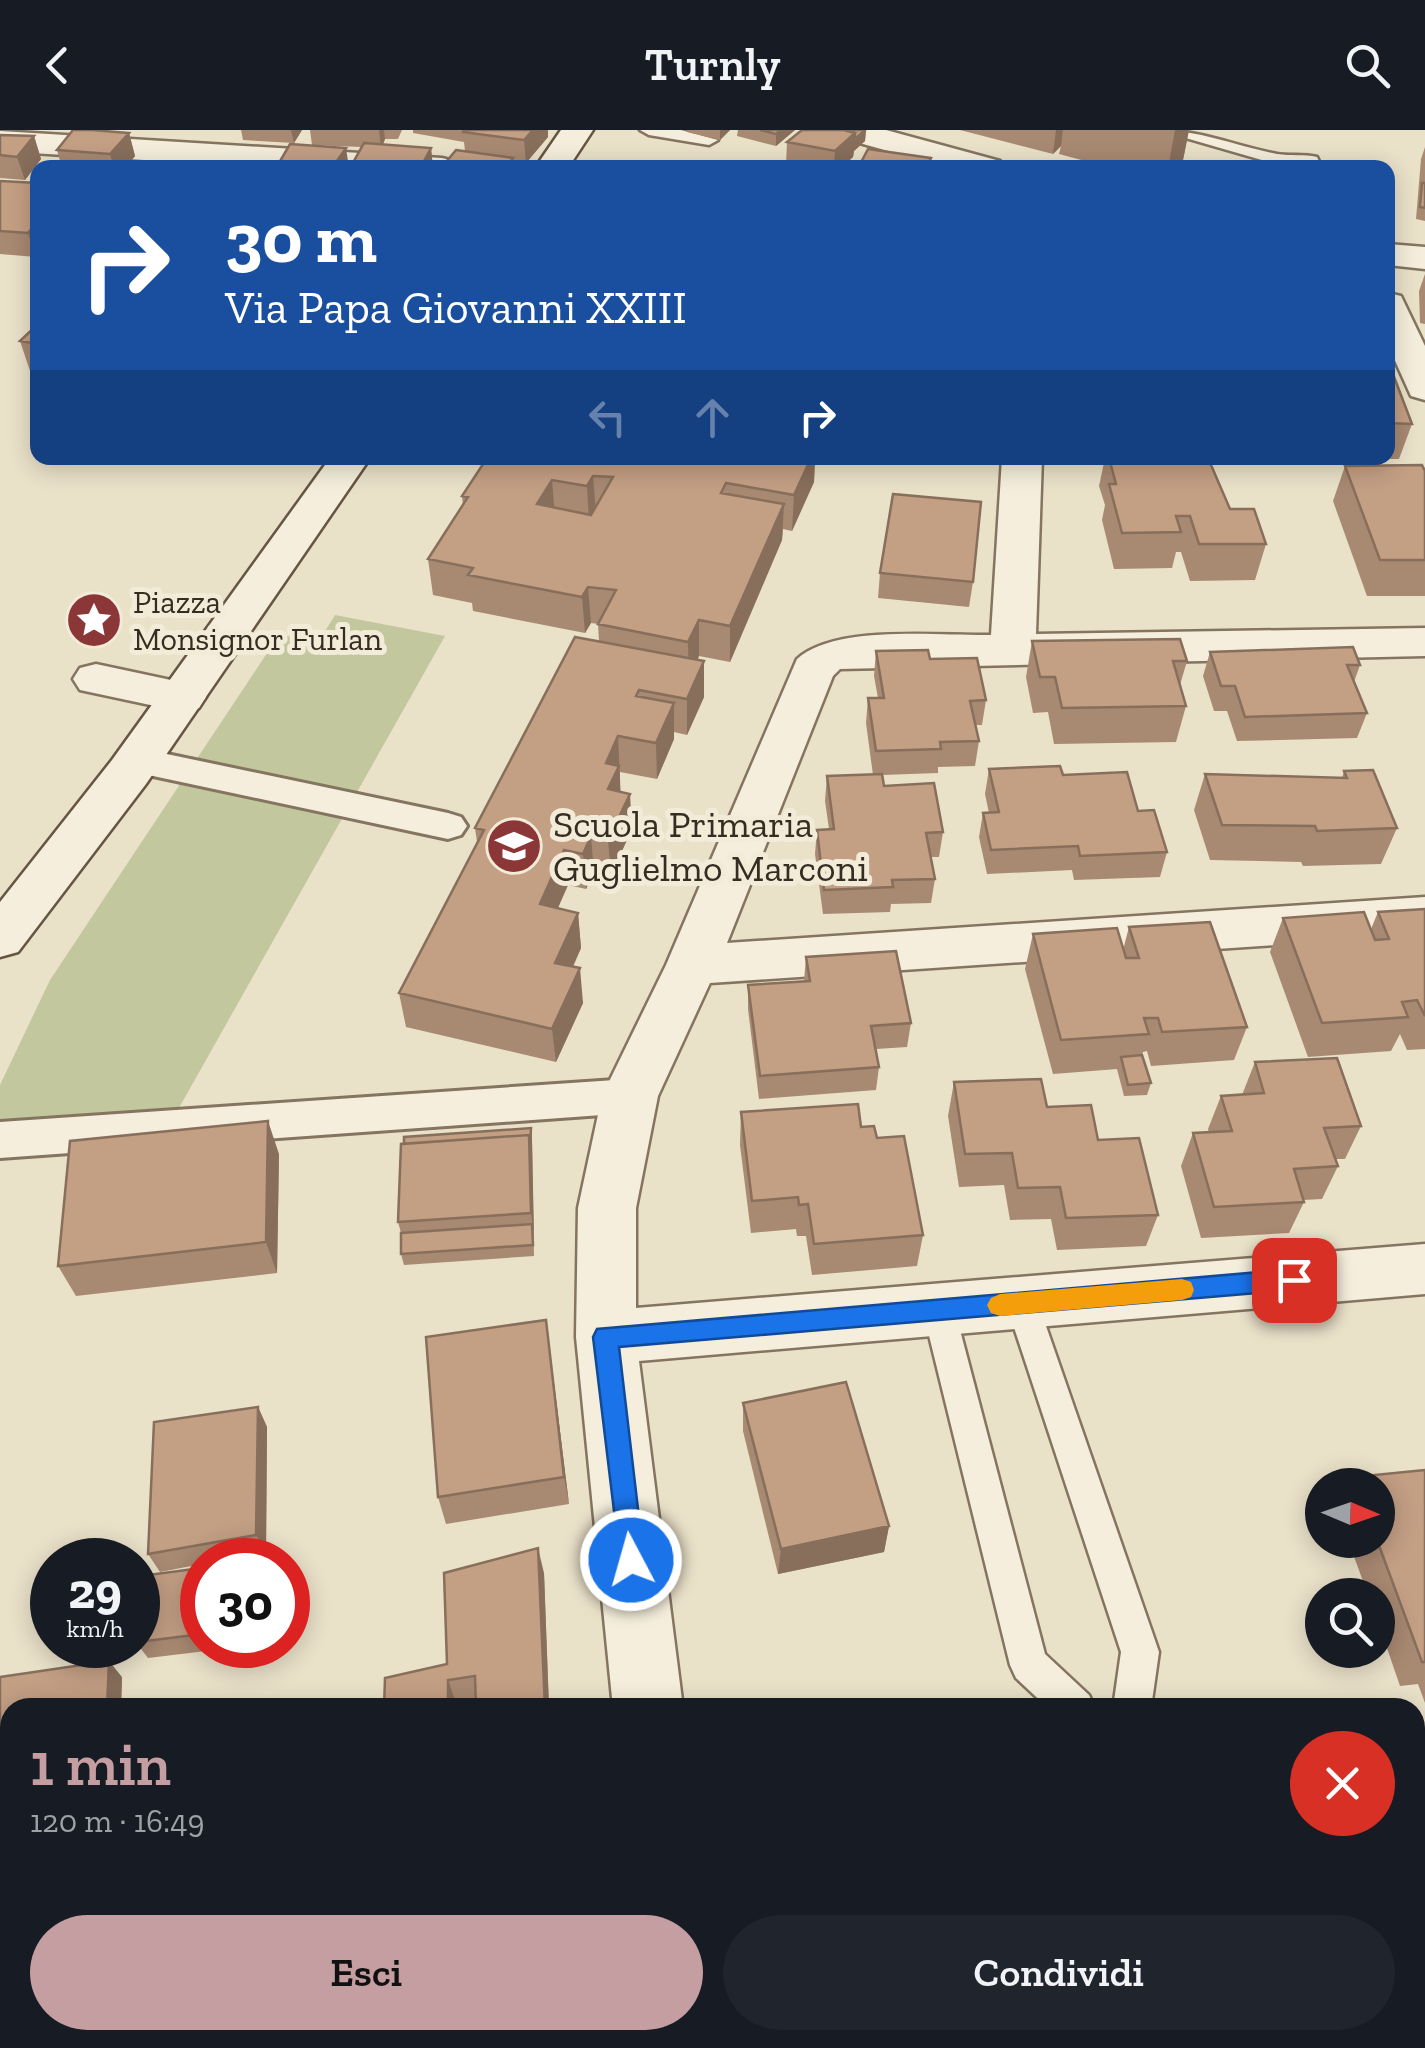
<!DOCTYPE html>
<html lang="it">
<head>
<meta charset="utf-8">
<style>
  :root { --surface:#171b24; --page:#20242c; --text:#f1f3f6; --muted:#9ea1a6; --accent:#c49ea0 }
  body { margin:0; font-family:"Zilla Slab",serif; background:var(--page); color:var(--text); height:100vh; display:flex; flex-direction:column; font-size:38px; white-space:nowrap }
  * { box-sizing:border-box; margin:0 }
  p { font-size:32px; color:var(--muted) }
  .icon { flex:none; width:55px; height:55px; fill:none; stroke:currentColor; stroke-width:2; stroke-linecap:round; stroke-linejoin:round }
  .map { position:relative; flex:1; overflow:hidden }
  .drawer { position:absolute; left:0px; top:1568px; width:1425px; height:352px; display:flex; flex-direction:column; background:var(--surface); border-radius:30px 30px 0 0; box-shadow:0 5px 25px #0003 }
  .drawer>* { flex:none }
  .banner { position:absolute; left:30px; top:30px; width:1365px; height:305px; border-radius:20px; box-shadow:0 5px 25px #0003; background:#1a4fa0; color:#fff; overflow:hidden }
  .needle { width:65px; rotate:92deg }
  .buttons { position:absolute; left:1305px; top:1338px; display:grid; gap:20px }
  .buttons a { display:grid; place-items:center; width:90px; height:90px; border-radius:50%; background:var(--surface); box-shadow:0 5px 25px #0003; font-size:50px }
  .speed { position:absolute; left:30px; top:1408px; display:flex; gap:20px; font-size:50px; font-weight:700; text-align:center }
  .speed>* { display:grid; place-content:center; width:130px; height:130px; border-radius:50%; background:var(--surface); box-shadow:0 5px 25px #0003; line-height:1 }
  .speed small { font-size:25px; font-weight:400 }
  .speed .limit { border:15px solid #d22; background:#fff; color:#111 }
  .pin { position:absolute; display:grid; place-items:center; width:85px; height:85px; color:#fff; margin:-42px; border-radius:20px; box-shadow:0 5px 15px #0006 }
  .me { position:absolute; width:110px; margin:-55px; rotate:354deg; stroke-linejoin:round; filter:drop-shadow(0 0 8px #0008) }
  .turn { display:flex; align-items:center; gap:35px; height:210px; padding:0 30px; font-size:45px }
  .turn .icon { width:130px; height:130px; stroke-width:2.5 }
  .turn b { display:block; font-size:70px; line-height:85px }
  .lanes { display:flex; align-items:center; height:95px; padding:0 30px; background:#0003; justify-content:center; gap:50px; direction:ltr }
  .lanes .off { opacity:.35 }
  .round { display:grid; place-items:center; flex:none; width:105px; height:105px; border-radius:52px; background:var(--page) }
  .head { display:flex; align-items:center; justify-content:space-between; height:170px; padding:0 30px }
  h1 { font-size:60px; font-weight:600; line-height:75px; color:var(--accent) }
  .cta { display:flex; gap:20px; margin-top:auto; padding:20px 30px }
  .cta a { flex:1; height:115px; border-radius:60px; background:var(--accent); color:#111; font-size:40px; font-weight:600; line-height:115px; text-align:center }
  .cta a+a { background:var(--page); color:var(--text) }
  header { display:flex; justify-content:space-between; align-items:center; height:130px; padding:0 30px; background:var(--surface); font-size:45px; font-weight:600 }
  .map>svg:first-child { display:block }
  .green { fill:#c2c79e }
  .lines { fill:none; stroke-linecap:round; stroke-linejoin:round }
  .service-casing { stroke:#847460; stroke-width:5 }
  .pedestrian-casing { stroke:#847460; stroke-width:6 }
  .minor-casing { stroke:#847460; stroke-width:5 }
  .secondary-casing { stroke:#665543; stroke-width:5 }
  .service { fill:#f5eedc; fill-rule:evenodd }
  .pedestrian { fill:#f5eedc; fill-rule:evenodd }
  .minor { fill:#f5eedc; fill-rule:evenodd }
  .secondary { fill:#f5eedc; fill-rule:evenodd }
  .wall { fill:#a88972 }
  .shaded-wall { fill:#886f5c }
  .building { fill:#c39f84; stroke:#886f5c; stroke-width:2.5; fill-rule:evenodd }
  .route { fill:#1a73e8; stroke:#114b97; stroke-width:2.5 }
  .slow { fill:#f59e0b }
  .labels { text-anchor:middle; stroke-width:10; stroke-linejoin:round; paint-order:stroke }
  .far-poi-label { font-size:32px; fill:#372c22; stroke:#f2ebd8; text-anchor:start }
  .poi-label { font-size:38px; fill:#372c22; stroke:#f2ebd8; text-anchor:start }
</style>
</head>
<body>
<header><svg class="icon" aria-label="back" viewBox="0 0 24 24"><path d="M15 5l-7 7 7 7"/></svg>Turnly<svg class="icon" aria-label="search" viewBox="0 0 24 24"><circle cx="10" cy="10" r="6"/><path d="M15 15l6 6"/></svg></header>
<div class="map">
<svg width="1425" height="1918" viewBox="0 0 1425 1918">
  <rect width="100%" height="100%" fill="#eae1c9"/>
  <path class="green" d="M335 485 445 506 175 985 0 998V955L50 850 279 505 319 511Z"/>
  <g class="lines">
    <g class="service-casing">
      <path id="service" d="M640 0H681L718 10 709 15 649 5Z
        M1158 0C1200 0 1236 16 1277 24 1290 26 1304 24 1317 27L1322 38 1279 35Z
        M1022 1159 1034 1163 1038 1173 1159 1522 1151 1578H1113L1121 1522 1006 1173 1010 1163Z
        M939 1167 951 1171 955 1181 1045 1524 1089 1565 1095 1578H1048L1016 1548 1010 1535 923 1181 927 1171Z"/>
    </g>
    <g class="pedestrian-casing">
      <path id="pedestrian" d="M138 618 448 683 461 687 467 696 461 705 448 709 125 640 120 631 125 622Z
        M630 949 645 954 651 966 645 978 630 983 0 1028V992Z"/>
    </g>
    <g class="minor-casing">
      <path id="minor" d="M833 0H886L1000 31 1004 38H949L838 7Z
        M0 1 442 28 454 31 458 38H272L0 21Z
        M1388 114 1425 117V139L1388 135Z
        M1388 163 1401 166 1425 216V270L1411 266 1388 215Z
        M1002 328H1042L1036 504 1425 498V526L840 539 833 546 727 813 1425 767V805L710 853 658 966 636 1078V1178L1425 1114V1164L639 1231 683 1578H613L576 1207 578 1078 602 966 666 835 797 529C836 494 940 506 991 505Z
        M96 534 199 556 206 567 199 578 183 582 80 560 73 549 80 538Z
        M647 1910H725L726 1918H648Z"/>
    </g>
    <g class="secondary-casing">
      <path id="secondary" d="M561 0H593L568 38H535Z
        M330 328H370L146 654 18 822 0 827V772L112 630Z"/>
    </g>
    <use href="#service" class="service"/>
    <use href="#pedestrian" class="pedestrian"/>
    <use href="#minor" class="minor"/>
    <use href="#secondary" class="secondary"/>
  </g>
  <path class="wall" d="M241 0H302L294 13 243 10Z
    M310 0H402L398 9H385L383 15 431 18 433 38H350L362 17 312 15Z
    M413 0H548V7L526 33 465 21 464 12 413 3Z
    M687 0H730L720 10 687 2Z
    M738 0H795L776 16 737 6Z
    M866 0 865 11 854 21 853 27 841 38H798L786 35 787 12Z
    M960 0H1189L1183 30 1177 38H1111L1059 24 1061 16 1053 24Z
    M129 3 135 26 125 38H62L57 20Z
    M0 5 34 6 41 29 25 50 0 48Z
    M1425 17V91L1416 89 1421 29Z
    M0 51 38 53 36 127 0 124Z
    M1425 144V194L1420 193 1419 161Z
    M38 194V248L32 247 20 211Z
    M1388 231 1412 294 1399 329H1320L1388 328Z
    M487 328H815L814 352 792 401 783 399 782 410 730 532 699 526 697 530 704 531V567L687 605 674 602V609L657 649 620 642V662L632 699 611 745 594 742 586 759 568 755 558 778 578 783 581 818 573 837 583 873 556 932 406 897 399 863 477 712 475 698 599 512 598 494 591 493 585 503 473 481 472 473 433 465 428 429 463 376 462 366Z
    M916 328H945L943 332Z
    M1105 328H1208L1230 379 1266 414 1255 450 1190 451 1181 422H1176L1172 438 1114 439 1102 390 1105 375 1099 356Z
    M1345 336 1425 341V466H1367L1333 371Z
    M880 443 973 452 969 477 878 468Z
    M1032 511 1187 531 1180 555 1186 576 1176 612 1054 614 1048 582 1033 583 1026 547Z
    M876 521 930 529 986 570 982 595H975L979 611 975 636 938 637V643L882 645 884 656 943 702 939 727H930L935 749 931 773 891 774 890 782 823 784 815 724 817 700 829 699 825 671 827 646 873 645 866 593 868 568H878L874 546Z
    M1210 522 1360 535 1354 552 1367 583 1357 608 1237 611 1227 581H1214L1203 546Z
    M989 639 1063 645 1138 681 1167 722 1160 747 1074 750 1072 740 987 744 979 707 983 683H989L985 664Z
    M1344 641 1397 698 1381 734 1303 736 1301 732 1210 730 1194 680 1205 644 1342 648Z
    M1425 779V919L1407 920 1400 904 1391 921 1308 927 1270 822 1283 788 1371 799 1378 782Z
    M1129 797 1247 897 1234 930 1151 936 1147 921 1143 922 1142 925 1151 953 1147 965 1124 966 1117 939 1053 944 1025 839 1033 804 1123 820Z
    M806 827 911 893 907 917 876 919 879 937 876 960 759 969 748 879V855L804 851Z
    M1255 932 1361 996 1345 1029H1335L1338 1036 1322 1069 1303 1070 1304 1072 1289 1103 1201 1108 1181 1036 1193 1003H1209L1208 999 1221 966 1242 965Z
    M954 952 1047 977 1098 1010 1158 1085 1146 1116 1057 1120 1051 1089 1010 1090 1004 1055 959 1057 948 986Z
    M741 982 861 997 877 1008 923 1105 917 1136 812 1145 806 1106H797L796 1099 751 1103 740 1015Z
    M531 998 532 1010 534 1126 404 1135 401 1124V1103L398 1092Z
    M279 1024 277 1143 76 1166 58 1136Z
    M546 1190 569 1374 446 1394 438 1367Z
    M743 1273 889 1396 884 1422 778 1444 743 1301Z
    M258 1277 267 1297 266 1423 227 1430H202V1434L160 1442 148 1424Z
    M1425 1340V1573L1418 1554 1400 1556 1378 1492V1465H1368L1348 1410H1378V1355H1349L1354 1347Z
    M202 1438V1515H257L148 1528 138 1515V1482Z
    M544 1443 549 1578H476V1570L384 1578 447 1534Z
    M0 1547H122L121 1578H10V1686L0 1687Z
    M405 1910H616L617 1918H421L420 1912 409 1914Z
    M865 1910H1080L1082 1918H866Z
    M1196 1910H1415L1425 1918H1198Z"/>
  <path class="shaded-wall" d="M291 0H302L294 13Z
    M379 0H384L385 9 381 18Z
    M533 0H548V7L526 33 524 10Z
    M720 0H730L720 10Z
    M781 0H795L776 16V4Z
    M866 0 865 11 854 21 853 27 841 38H834L835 21 855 3Z
    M1056 0H1063L1061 16 1053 24Z
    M1175 0H1189L1183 30 1177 38H1168Z
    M129 3 135 26 125 38H114L110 24Z
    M34 6 41 29 25 50 17 27Z
    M346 18 349 38H332Z
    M431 18 433 38H423V33Z
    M38 90V124L36 127 28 103Z
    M811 328H815L814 352 792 401 794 365Z
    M593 346 596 382 589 392 587 356Z
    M552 350 555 386 537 374Z
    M784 374 782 410 730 532V496Z
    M588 457 591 493 585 503 582 467Z
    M699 490V526L689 548 688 512Z
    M704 531V567L687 605V569Z
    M674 573V609L657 649 656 613Z
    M618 606 621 671 610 695 606 633Z
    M630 664 632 699 611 745 608 710Z
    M591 706 594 742 586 759 583 724Z
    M564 720 568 755 544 809 540 774Z
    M578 783 581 818 559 867 555 833Z
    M580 838 583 873 556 932 552 899Z
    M268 991 279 1024 277 1143 266 1112Z
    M531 998 532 1010 534 1105 531 1083 529 1005Z
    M546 1190 550 1220 569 1374 564 1347Z
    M258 1277 267 1297 266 1423 256 1405Z
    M889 1396 884 1422 778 1444 781 1419Z
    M538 1418 544 1443 549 1578H545Z
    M109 1531 122 1547 121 1578H107Z
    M448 1550 456 1573V1578H448Z
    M282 1910H297V1918H282Z"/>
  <path class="building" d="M73 0H92L129 3 110 24 57 20Z
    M464 0H533L524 10 463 2Z
    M760 0H781L776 4Z
    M802 0H844L855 3 835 21 787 12Z
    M844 0H865L855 9V3Z
    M0 5 34 6 17 27 0 25Z
    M364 13 431 18 423 33 413 32 410 38H350Z
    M290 14 346 18 332 38H276Z
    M868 19 931 28 926 38H858Z
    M456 20 513 28 506 38H441Z
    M66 32 113 35 112 38H62Z
    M0 51 38 53V90L28 103 0 101Z
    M1422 53H1425V78L1420 77Z
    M38 194V214L20 211Z
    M1388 231 1412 294 1388 293Z
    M487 328H811L794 365 726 353 721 363 784 374 730 496 699 490 688 512 598 494 616 460 588 457 582 467 468 445 473 438 428 429 468 367 462 366ZM593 346 613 347 591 385 537 374 552 350 587 356Z
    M1109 328H1208L1230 379H1254L1266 414H1199L1190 386H1176L1181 402 1122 403 1109 354H1116Z
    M1422 335 1425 341V430H1380L1345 336Z
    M893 364 981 372 973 452 880 443Z
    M575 507 704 531 687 569 639 560 636 566 674 573 656 613 618 606 606 633 619 636 608 659 630 664 608 710 591 706 583 724 564 720 540 774 578 783 555 833 580 838 552 899 399 863 484 700 475 698Z
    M1180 509 1187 531H1173L1186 576 1062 578 1055 547H1040L1032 511Z
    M1353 517 1360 535H1347L1367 583 1245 587 1235 556H1221L1210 522Z
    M928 520 930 529 977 528 986 570 970 571 979 611 940 612 941 619 876 621 868 568H884L876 521Z
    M1060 636 1063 645 1127 642 1138 681 1154 680 1167 722 1080 726 1078 716 991 720 983 683 999 682 989 639Z
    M1373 640 1397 698 1317 701 1315 696 1222 695 1205 644 1347 648 1344 641Z
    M882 644 884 656 934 653 943 702 926 703 935 749 892 750 893 757 824 760 817 700 834 699 827 646Z
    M1425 779V886L1417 870 1402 872 1408 887 1322 893 1283 788 1364 782 1375 810 1389 809 1378 782Z
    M1210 792 1247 897 1162 902 1158 888H1144L1149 904 1061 910 1033 804 1117 798 1126 828H1139L1129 797Z
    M896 821 911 893 871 896 879 937 760 946 748 855 810 851 806 827Z
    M1142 925 1151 953 1128 955 1121 927Z
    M1337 928 1361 996 1324 998 1338 1036 1294 1039 1304 1072 1214 1077 1193 1003 1232 1001 1221 966 1264 963 1255 932Z
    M1041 949 1047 977 1091 975 1098 1010 1139 1008 1158 1085 1066 1088 1060 1057 1018 1058 1012 1023 965 1024 954 952Z
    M858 974 861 997 874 996 877 1008 904 1006 923 1105 814 1114 808 1074 799 1075 798 1067 752 1071 741 982Z
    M268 991 266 1112 58 1136 70 1011Z
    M531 998 530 1016 529 1005 404 1014V1007Z
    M529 1005 531 1083 398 1092 401 1014Z
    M532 1094 533 1115 401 1124V1103Z
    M546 1190 564 1347 438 1367 426 1207Z
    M846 1252 889 1396 781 1419 743 1273Z
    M258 1277 256 1405 148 1424 154 1292Z
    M1425 1340V1532H1422L1377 1410 1378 1355H1357L1354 1347Z
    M538 1418 545 1578H476L475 1546 448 1550V1578H384L385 1548 447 1534 444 1443Z
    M202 1438V1504L138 1512 140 1446Z
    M109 1531 107 1578H10V1669L0 1671V1547Z
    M1425 1608V1918H1218L1216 1910H1415V1609Z
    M31 1910H282V1918H30Z
    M420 1910H464V1918H421Z
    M464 1910H614L615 1918H464Z
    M873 1910H1080L1082 1918H874Z"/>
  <path class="route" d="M1294 1139 1302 1142 1306 1150 1302 1157 1294 1160 619 1217 644 1430 640 1439 631 1443 621 1439 593 1207 597 1199Z"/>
  <path class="slow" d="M1182 1149 1191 1152 1194 1160 1191 1167 1182 1170 1000 1186 991 1183 987 1175 991 1168 1000 1164Z"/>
  <defs>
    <g id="sight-disc" transform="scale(2.875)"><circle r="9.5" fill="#8c3737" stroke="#f2ebd8"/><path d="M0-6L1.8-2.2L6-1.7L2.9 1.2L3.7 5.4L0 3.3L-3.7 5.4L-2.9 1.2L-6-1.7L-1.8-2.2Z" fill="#fff"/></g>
    <g id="school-disc" transform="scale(2.875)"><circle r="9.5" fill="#8c3737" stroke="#f2ebd8"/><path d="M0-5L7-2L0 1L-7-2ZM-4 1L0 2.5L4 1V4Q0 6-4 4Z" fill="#fff"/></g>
  </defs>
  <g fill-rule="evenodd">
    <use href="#sight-disc" x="94" y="490"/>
    <use href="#school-disc" x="514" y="716"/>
  </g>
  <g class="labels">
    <g class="far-poi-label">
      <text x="133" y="483">Piazza<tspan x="133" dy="37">Monsignor Furlan</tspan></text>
    </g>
    <g class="poi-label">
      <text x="553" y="707">Scuola Primaria<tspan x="553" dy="44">Guglielmo Marconi</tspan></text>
    </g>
  </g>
</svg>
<div class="buttons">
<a><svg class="needle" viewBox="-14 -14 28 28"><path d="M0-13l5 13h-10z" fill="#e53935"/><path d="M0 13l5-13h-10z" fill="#9ea1a6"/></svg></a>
<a><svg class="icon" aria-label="search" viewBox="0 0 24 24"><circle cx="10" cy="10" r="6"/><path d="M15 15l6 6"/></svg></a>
</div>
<div class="speed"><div>29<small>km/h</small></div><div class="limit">30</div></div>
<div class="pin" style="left:1294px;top:1150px;background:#d93025"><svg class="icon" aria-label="arrive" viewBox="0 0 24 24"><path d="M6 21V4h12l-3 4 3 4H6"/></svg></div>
<svg class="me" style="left:631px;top:1430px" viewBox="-20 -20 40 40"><circle r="17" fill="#1a73e8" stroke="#fff" stroke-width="3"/><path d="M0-11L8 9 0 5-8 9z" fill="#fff"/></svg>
<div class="banner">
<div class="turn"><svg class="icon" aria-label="right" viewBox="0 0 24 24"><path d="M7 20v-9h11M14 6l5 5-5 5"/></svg><div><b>30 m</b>Via Papa Giovanni XXIII</div></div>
<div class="lanes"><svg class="icon off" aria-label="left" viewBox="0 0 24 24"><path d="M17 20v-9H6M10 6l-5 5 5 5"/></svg><svg class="icon off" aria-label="ahead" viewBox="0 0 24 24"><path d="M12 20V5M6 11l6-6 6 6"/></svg><svg class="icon" aria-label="right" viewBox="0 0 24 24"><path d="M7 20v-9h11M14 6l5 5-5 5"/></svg></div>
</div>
<section class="drawer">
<div class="head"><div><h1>1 min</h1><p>120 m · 16:49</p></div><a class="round" style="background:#d93025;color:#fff"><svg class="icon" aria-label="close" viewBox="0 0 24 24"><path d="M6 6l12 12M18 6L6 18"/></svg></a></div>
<div class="cta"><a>Esci</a><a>Condividi</a></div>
</section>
</div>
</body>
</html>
